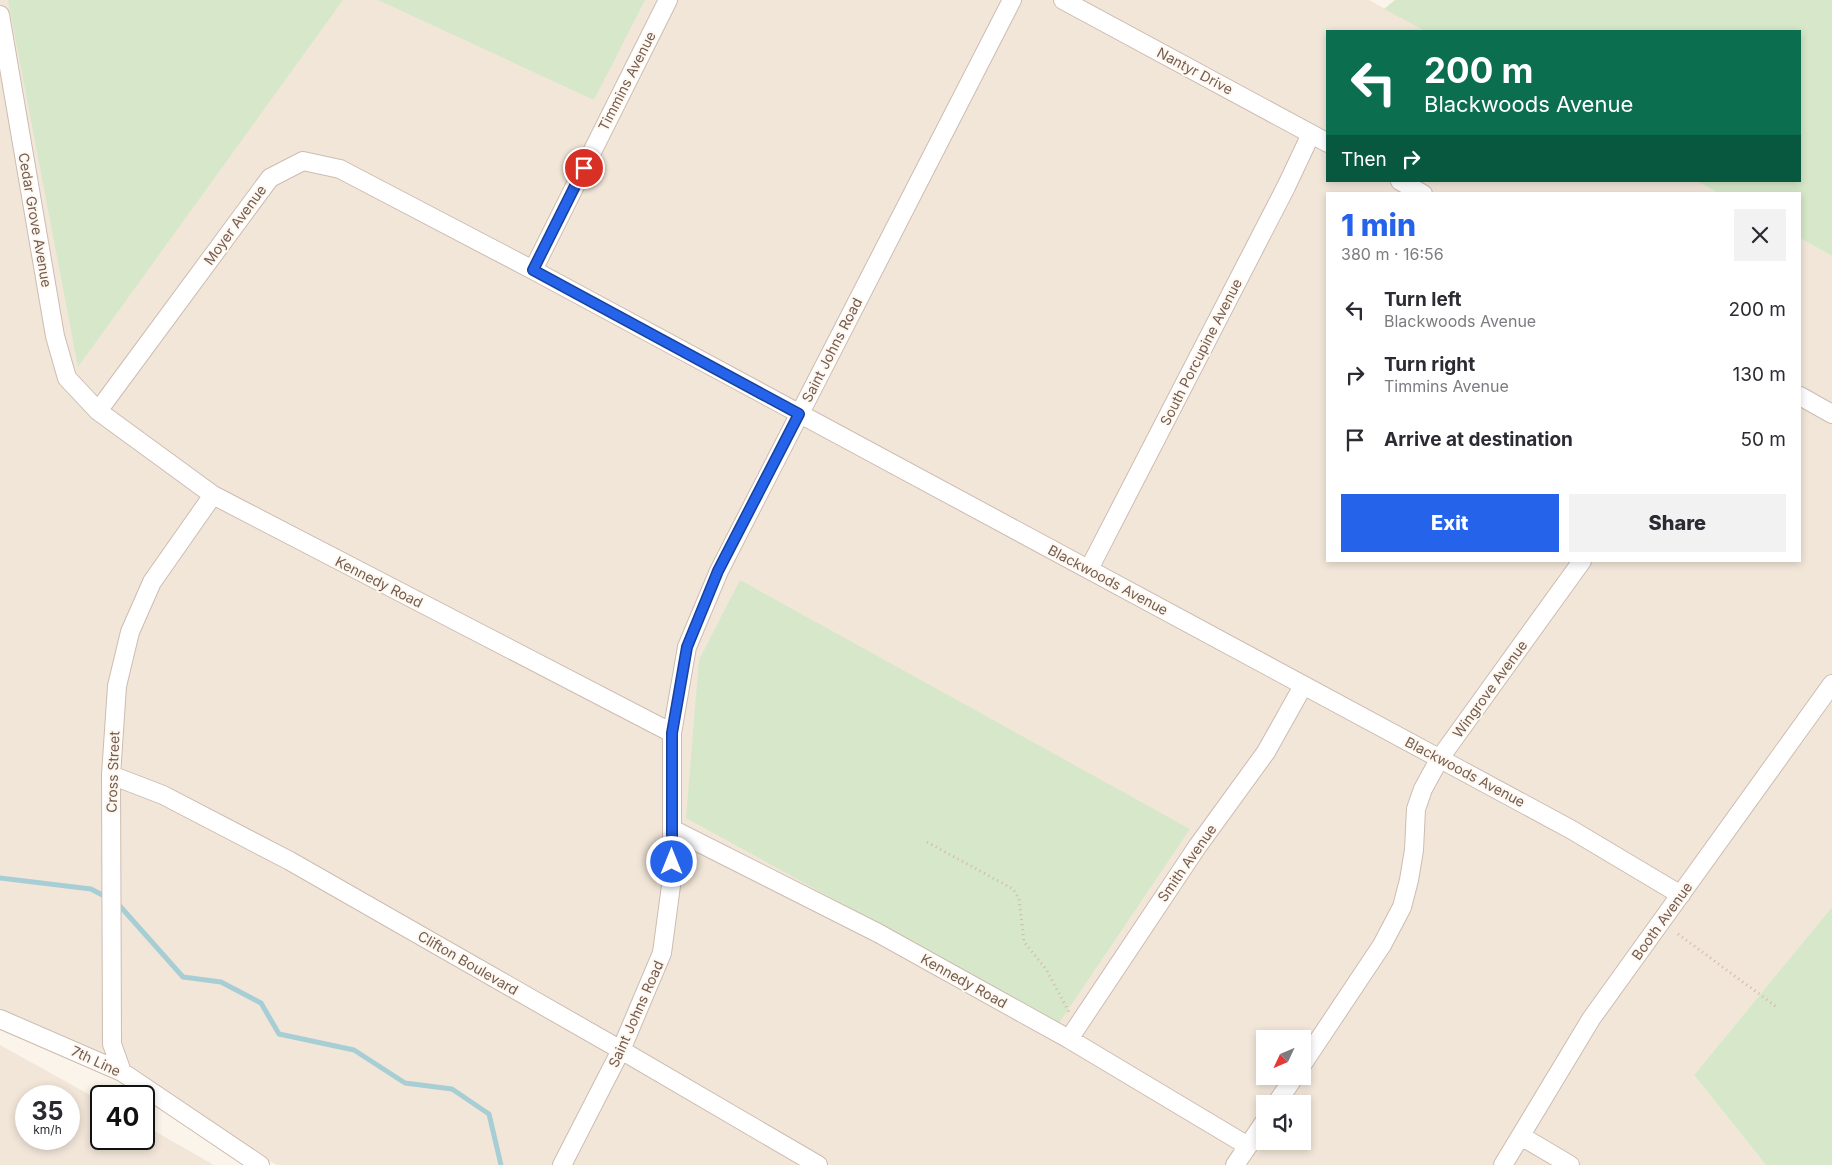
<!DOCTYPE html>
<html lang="en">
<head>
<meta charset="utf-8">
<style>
  :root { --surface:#fff; --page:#f2f2f3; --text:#2b2b33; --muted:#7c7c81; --accent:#2563eb }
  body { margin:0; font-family:Inter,sans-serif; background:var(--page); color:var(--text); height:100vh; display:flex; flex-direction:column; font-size:19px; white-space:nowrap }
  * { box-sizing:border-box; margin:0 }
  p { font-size:16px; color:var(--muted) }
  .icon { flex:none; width:28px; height:28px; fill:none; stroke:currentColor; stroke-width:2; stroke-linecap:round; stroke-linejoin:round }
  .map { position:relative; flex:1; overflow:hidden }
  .drawer { position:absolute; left:1326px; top:192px; width:475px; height:370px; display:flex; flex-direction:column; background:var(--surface); border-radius:0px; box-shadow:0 2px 8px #0003 }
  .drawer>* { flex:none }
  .guide { position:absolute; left:1326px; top:30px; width:475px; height:152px; border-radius:0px; box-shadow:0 2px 8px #0003; background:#0b6e4f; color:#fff; overflow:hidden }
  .needle { width:32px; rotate:226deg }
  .buttons { position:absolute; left:1256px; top:1030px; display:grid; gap:10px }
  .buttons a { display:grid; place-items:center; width:55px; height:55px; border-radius:0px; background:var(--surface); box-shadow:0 2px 8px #0003; font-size:25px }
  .speed { position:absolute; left:15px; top:1085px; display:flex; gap:10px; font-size:25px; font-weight:700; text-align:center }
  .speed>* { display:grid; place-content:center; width:65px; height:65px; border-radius:50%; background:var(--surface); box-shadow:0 2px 8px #0003; line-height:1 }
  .speed small { font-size:12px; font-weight:400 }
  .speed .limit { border:2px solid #111; border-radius:8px; background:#fff; color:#111 }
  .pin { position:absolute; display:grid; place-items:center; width:42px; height:42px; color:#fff; margin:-21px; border:2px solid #fff; border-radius:50%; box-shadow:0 1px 5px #0007 }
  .me { position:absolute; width:55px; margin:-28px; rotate:0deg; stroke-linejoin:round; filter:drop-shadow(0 0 4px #0008) }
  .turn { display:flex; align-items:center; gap:18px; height:105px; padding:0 15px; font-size:22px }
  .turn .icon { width:65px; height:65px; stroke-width:2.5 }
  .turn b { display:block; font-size:35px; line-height:42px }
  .then { display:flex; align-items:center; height:48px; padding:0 15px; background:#0003; gap:10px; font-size:19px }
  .round { display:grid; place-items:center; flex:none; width:52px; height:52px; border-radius:0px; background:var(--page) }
  .overview { display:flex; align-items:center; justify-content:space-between; height:85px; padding:0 15px }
  h1 { font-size:30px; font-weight:800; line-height:38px; color:var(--accent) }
  .primary-button { display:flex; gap:10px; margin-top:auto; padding:10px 15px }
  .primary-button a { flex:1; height:58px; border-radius:0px; background:var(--accent); color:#fff; font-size:20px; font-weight:800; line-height:58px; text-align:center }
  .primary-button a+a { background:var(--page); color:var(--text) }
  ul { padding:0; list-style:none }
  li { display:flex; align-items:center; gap:15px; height:65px; padding:0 15px }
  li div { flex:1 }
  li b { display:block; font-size:19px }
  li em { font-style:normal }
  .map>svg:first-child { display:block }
  .residential { fill:#f2e6d9; fill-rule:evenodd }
  .green { fill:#d6e8c9 }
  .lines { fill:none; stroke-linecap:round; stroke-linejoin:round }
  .stream { stroke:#a7ced5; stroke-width:5 }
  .minor-casing { stroke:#cdbcb1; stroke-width:20 }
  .path { stroke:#d4b7a7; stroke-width:3; stroke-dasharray:1 4; stroke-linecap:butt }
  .minor { stroke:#fff; stroke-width:18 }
  .route-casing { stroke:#184099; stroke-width:12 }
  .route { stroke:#2563eb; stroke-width:9 }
  .labels { text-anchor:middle; stroke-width:4; stroke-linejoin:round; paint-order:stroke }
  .street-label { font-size:14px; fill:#745c4f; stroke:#fef8f1 }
</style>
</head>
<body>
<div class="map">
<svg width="1832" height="1165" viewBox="0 0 1832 1165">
  <rect width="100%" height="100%" fill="#fbf4ea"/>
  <path class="residential" d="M0 0H1369L1425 31H1328V181H1697L1720 194H1328V561H1800V238L1832 256V907L1694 1075 1766 1165H277L0 1017ZM1265 1039H1302V1076H1265ZM1265 1104H1302V1141H1265Z
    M0 1045 101 1101V1139H144V1125L214 1165H0ZM26 1096H69V1139H26Z"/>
  <path class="green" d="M8 0H343L78 367Z
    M378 0H645L594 100Z
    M1395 0H1832V256L1800 238V194H1720L1697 181H1800V31H1425L1384 9Z
    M740 580 1190 829 1059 1023 686 818 699 660Z
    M1832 907V1165H1766L1694 1075Z"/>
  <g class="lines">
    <path class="stream" d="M0 878 91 889 108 898
      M115 902 119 905 183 977 221 982 261 1003 279 1034 354 1050 405 1083 452 1089 489 1114 501 1165"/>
    <g class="minor-casing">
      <path id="minor" d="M1063 0 1328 143
        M0 15 55 336 67 378 98 411 213 495 672 733
        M1400 181 1423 194
        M533 270 668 0
        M1800 396 1832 414
        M98 411 270 178 303 161 340 169 533 270 1459 769 1572 830 1681 895
        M1089 569 1286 187 1311 134
        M111 775 163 795 290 861 621 1050 818 1165
        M672 829 878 933 1069 1039 1248 1146
        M0 1019 122 1072 260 1165
        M1069 1039 1197 847 1266 752 1303 686
        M1302 1065 1382 945 1402 907 1409 880 1414 850 1416 809 1423 789 1440 758 1582 561
        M122 1072 112 1044 111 775 117 686 130 632 152 582 213 495
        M1276 1104 1295 1076
        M1521 1136 1570 1165
        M562 1165 621 1050 662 953 672 878V733L687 647 719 571 1012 0
        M1235 1165 1265 1121
        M1503 1165 1591 1019 1832 684"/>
    </g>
    <path class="path" d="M927 842 1013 889 1019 899 1024 942 1046 969 1069 1012
      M1678 934 1778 1008"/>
    <use href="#minor" class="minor"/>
  </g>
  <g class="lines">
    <g class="route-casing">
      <path id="route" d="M584 168 533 270 799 414 718 571 687 647 672 733V862"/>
    </g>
    <use href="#route" class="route"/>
  </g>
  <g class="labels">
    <g class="street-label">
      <text transform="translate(1195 71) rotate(28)" y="5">Nantyr Drive</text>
      <text transform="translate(627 81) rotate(-63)" y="5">Timmins Avenue</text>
      <text transform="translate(35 220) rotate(80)" y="5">Cedar Grove Avenue</text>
      <text transform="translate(235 225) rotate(-54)" y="5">Moyer Avenue</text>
      <text transform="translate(832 350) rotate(-63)" y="5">Saint Johns Road</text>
      <text transform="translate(1201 352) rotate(-63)" y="5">South Porcupine Avenue</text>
      <text transform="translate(1108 580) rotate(28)" y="5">Blackwoods Avenue</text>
      <text transform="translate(379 582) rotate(27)" y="5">Kennedy Road</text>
      <text transform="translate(1490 689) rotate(-54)" y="5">Wingrove Avenue</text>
      <text transform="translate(113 772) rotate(-88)" y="5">Cross Street</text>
      <text transform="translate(1465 772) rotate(28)" y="5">Blackwoods Avenue</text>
      <text transform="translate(1187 863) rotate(-55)" y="5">Smith Avenue</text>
      <text transform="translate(1662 921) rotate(-54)" y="5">Booth Avenue</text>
      <text transform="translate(468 963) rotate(30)" y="5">Clifton Boulevard</text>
      <text transform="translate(964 981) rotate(29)" y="5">Kennedy Road</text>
      <text transform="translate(636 1014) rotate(-66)" y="5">Saint Johns Road</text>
      <text transform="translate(96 1061) rotate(25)" y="5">7th Line</text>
    </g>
  </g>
</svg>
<div class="buttons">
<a><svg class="needle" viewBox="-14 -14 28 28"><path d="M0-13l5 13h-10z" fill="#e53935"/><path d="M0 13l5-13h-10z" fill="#7c7c81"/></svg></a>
<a><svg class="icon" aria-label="sound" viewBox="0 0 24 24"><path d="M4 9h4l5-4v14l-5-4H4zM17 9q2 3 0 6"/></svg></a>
</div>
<div class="speed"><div>35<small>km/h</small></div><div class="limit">40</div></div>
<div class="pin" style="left:584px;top:168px;background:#d93025"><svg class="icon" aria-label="arrive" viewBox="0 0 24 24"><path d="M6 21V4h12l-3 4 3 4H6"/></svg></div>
<svg class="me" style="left:672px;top:862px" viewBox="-20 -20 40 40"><circle r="17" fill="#2563eb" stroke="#fff" stroke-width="3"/><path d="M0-11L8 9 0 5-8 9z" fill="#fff"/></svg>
<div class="guide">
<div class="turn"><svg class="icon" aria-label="left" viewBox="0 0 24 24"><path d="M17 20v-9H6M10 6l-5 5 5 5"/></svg><div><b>200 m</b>Blackwoods Avenue</div></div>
<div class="then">Then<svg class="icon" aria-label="right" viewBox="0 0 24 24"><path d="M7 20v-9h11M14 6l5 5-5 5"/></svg></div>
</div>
<section class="drawer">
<div class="overview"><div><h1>1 min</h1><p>380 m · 16:56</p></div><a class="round"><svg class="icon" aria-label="close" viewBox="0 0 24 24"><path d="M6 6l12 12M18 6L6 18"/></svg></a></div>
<ul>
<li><svg class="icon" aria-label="left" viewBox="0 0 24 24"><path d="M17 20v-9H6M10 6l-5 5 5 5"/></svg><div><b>Turn left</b><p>Blackwoods Avenue</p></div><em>200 m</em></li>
<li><svg class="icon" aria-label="right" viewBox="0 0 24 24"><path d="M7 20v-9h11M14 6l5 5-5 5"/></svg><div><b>Turn right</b><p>Timmins Avenue</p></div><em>130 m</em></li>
<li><svg class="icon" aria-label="arrive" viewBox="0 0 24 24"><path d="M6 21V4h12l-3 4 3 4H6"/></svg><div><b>Arrive at destination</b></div><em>50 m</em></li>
</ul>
<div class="primary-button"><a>Exit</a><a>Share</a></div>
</section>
</div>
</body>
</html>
